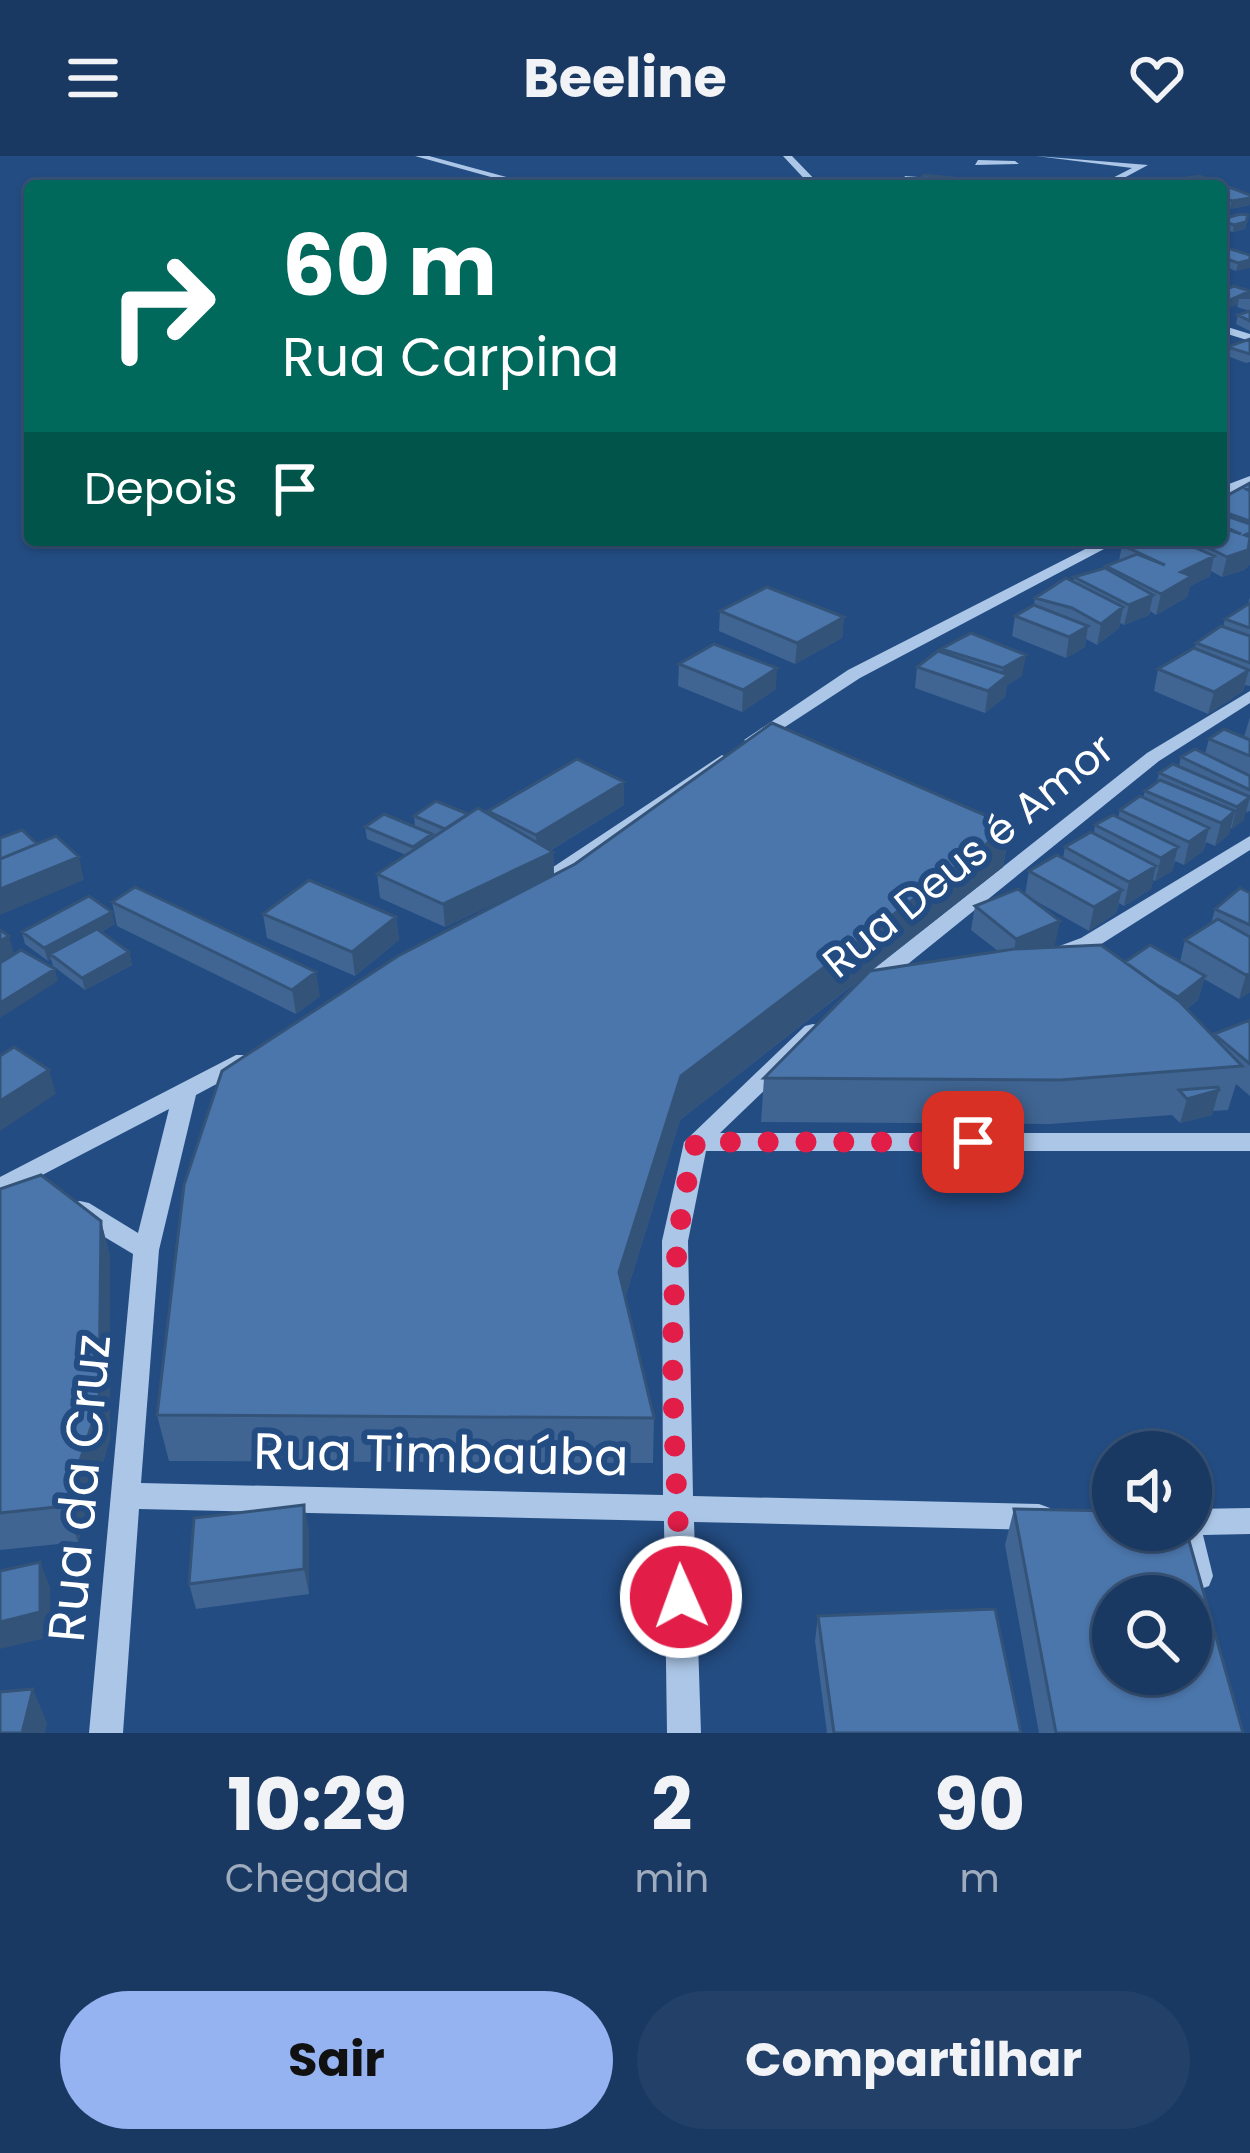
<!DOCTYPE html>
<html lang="pt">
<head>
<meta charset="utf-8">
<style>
  :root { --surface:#1a3962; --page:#234068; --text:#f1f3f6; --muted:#9facbe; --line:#385377; --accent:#95b2f1 }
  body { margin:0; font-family:Poppins,sans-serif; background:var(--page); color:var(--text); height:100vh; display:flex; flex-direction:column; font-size:45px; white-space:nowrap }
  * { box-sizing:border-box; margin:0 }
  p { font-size:39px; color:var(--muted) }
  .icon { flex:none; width:66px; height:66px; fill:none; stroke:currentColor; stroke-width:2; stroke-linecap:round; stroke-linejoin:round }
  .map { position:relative; height:1577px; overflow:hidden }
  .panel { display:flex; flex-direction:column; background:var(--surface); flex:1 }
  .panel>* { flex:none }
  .hud { position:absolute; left:24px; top:24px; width:1203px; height:366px; border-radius:12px; box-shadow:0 3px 9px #0004,0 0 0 3px var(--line); background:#00695c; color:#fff; overflow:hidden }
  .controls { position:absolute; left:1092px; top:1275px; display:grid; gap:24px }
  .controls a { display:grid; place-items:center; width:120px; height:120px; border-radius:50%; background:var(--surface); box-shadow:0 3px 9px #0004,0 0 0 3px var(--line); font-size:60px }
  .pin { position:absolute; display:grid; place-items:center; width:102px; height:102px; color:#fff; margin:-51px; border-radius:24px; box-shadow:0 6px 18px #0006 }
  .me { position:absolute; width:132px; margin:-66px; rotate:358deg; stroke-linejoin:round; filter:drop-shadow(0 0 9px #0008) }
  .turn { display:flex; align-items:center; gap:42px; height:252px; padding:0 60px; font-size:54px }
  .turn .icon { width:156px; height:156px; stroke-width:2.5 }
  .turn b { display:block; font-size:84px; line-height:102px }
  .then { display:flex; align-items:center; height:114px; padding:0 60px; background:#0003; gap:24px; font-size:45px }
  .eta { display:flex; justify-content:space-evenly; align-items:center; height:204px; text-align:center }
  .eta b { font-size:72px; font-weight:700; line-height:84px }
  .cta { display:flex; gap:24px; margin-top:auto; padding:24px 60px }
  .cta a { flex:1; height:138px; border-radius:72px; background:var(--accent); color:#111; font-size:48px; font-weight:700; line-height:138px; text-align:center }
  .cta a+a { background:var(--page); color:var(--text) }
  header { display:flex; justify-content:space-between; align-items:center; height:156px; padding:0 60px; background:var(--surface); font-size:54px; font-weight:700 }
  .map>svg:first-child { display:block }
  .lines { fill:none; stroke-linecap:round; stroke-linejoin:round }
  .minor { fill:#abc6e7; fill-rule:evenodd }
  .wall { fill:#406593 }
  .shaded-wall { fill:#345378 }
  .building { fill:#4b76ab; stroke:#345378; stroke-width:3; fill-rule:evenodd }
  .route { stroke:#e11d48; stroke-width:21; stroke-dasharray:0 37.8 }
  .labels { text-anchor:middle; stroke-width:12; stroke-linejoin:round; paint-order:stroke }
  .street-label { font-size:42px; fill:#fff; stroke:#234c82 }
  .near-street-label { font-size:51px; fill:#fff; stroke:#234c82 }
</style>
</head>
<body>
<header><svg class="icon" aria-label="menu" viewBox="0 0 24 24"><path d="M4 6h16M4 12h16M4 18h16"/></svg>Beeline<svg class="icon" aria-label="heart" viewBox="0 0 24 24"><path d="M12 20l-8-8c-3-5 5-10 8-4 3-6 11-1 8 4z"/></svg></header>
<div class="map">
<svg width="1250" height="1577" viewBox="0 0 1250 1577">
  <rect width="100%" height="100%" fill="#234c82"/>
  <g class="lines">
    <path class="minor" d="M415 0H429L540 30H524Z
      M783 0H792L821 30H811Z
      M1036 0 1148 9 1109 30H1097L1132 12Z
      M978 4 1015 5 1019 8 975 9Z
      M905 20 997 27 1002 30 902 25Z
      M1221 169 1250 178V185L1221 176Z
      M1250 320V329L1221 340V331Z
      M1103 384H1121L860 522 759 588 753 589 744 584 848 514Z
      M1250 535V547L1159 605 877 833H861L858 828 861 823 1147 597Z
      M722 599 731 604 728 608 537 739H523L520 735 523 731Z
      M1250 680V694L1095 792 1053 807 1042 800 1046 795 1081 782Z
      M813 868 821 870 824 875 821 880 720 977H1250V995H706L688 1085 693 1340 1039 1348 1050 1352 1054 1361 1050 1370 1039 1374 694 1366 701 1577H667L664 1365 139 1353 123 1577H89L133 1098 71 1061 67 1054 71 1047 80 1045 89 1047 138 1077 169 953 0 1041V1021L236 899H252L255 904 252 909 196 939 159 1094 141 1327 663 1339 662 1085 684 986 805 870Z
      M1250 1352V1378L1203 1379 1213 1420 1209 1430 1198 1434 1187 1430 1172 1374H1191V1353Z"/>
  </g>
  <path class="wall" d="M1200 20 1250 39V49L1230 53 1221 49V30L1185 29 1186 22Z
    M917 26 952 29 917 30Z
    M1221 53 1225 62 1248 59 1245 73 1233 76 1221 73Z
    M1221 90 1250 99 1236 115 1221 109Z
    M1250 134V155L1237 151 1238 148 1221 155V135Z
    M1250 155V175L1236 168 1238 159Z
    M1250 183V206L1246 207 1225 199 1227 191Z
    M1250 327V408L1244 414 1222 421 1211 415 1210 420 1190 430 1187 441 1156 459 1150 455 1149 459 1124 469 1120 467 1119 472 1097 489 1086 483 1085 491 1066 502 1012 480 1015 460 1034 449 1035 442 1073 426 1074 421 1105 412 1106 410 1119 405 1122 389 1180 384H1221V343Z
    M1250 441V530L1245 529 1243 535 1208 558 1154 535 1158 513 1195 492 1196 487 1223 471 1225 463 1248 447Z
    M720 455 844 461 842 482 795 508 719 475Z
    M971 477 1022 520 1007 529 1005 541 985 557 915 532 917 511 941 496V493Z
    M679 508 776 533 742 556 678 530Z
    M1250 561V655L1245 657 1244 664 1230 673 1229 678 1215 690 1206 686 1203 695 1184 709 1175 705 1172 715 1155 725 1153 724 1151 733 1124 750 1119 747 1116 757 1089 775 1027 740 1055 789 1051 791 1125 806H1180L1185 784 1211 768 1215 753 1250 737V836L1239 843 1204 823 1198 844 1187 853 1213 880 1214 878 1250 864V940L1236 928 1228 954 1213 955 1212 959 1180 967 1172 959 1050 968 761 966 764 922 867 818 680 964 625 1142 654 1262 653 1307 169 1305 157 1259 1010 670 1003 711 871 815 998 795 971 774 975 750 1025 738 1029 715 1063 702 1065 691 1094 677 1095 669 1118 662 1120 654 1143 642 1145 635 1157 626 1159 617 1179 610 1181 601 1205 598 1209 583 1244 581Z
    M624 649 551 694 553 696 554 719 445 771 380 742 377 718 406 699 367 683 365 671H415L414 660 488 658V655Z
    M112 746 320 840 296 858 117 770Z
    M263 758 396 761 399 784 355 820 267 782Z
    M115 768 101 776 129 796 132 809 85 834 53 810 51 803 48 805 25 788 22 776Z
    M0 1033 101 1065 110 1101V1283L78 1386 0 1394Z
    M1014 1353 1243 1577H1039L1005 1389Z
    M309 1374V1438L196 1453 189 1428Z
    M818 1460 1021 1577H827L815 1485Z"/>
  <path class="shaded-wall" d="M1250 42V49L1230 53 1232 45Z
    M1246 66 1245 73 1233 76 1234 69Z
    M1250 104V112L1236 115 1238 107Z
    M1250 135V143H1239L1238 148 1221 155V148Z
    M1250 377V408L1244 414 1222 421 1227 401 1245 379Z
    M1214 400 1210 420 1190 430 1187 441 1156 459 1161 438 1181 416Z
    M1153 439 1149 459 1124 469 1129 449Z
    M1123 451 1119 472 1097 489 1101 468Z
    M844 461 842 482 795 508 797 487Z
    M1088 470 1085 491 1066 502 1069 481Z
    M1026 499 1022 520 1007 529 1005 541 985 557 988 535 1001 525 1003 512Z
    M777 512 776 533 742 556 743 534Z
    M1249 514 1243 535 1208 558 1214 536Z
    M624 626V649L537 702 536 679Z
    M1250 641 1244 664 1231 674 1237 651Z
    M1235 655 1229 678 1215 690 1221 667Z
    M1010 670 1003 711 680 964 619 1161V1116L681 920Z
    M1209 672 1203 695 1184 709 1189 686Z
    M1178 691 1172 715 1155 725 1161 702Z
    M553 696 554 719 445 771 443 748Z
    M79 701 84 724 0 759V733Z
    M1156 710 1151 733 1124 750 1129 726Z
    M1122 734 1116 757 1089 775 1094 751Z
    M112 756 115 768 54 801 50 798 51 803 48 805 44 792Z
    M396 761 399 784 355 820 352 796Z
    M1060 765 1055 789 1012 806 1016 783Z
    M9 780 16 804 0 813V785Z
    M129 796 132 809 85 834 82 822Z
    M55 813 58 825 0 862V847Z
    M316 816 320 840 296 858 292 834Z
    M1250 817V836L1239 843 1246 819Z
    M1205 820 1198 844 1171 865 1178 841Z
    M49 914 56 938 0 975V945Z
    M1219 934 1212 959 1180 967 1187 943Z
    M101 1065 110 1101V1283L78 1386 65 1350Z
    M304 1349 309 1374V1438L304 1413Z
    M40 1406 50 1431V1481L0 1493V1466Z
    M33 1533 47 1567 45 1577H22Z"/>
  <path class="building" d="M924 19 953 22 947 29 917 26Z
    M1200 20 1250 39V42L1232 45 1221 41V30H1212L1186 22Z
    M1241 58 1248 59 1246 66 1234 69 1221 65V63Z
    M1221 90 1250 99V104L1238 107 1221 101Z
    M1234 130 1250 135 1221 148V135Z
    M1250 155V165L1238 159Z
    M1250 183V198L1227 191Z
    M1250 327V334L1244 332 1250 335V365L1221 355V343Z
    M1221 358 1250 368V377L1245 379 1250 381 1248 394 1227 401 1205 390 1216 387 1208 384H1221V371L1241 378 1221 369Z
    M1133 384H1178L1214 400 1181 416 1192 420 1161 438 1106 410 1137 398 1165 409 1122 389Z
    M1105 412 1153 439 1129 449 1074 421Z
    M1066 422 1123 451 1101 468 1072 452 1035 442Z
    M767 431 844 461 797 487 720 455Z
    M1250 447V472L1225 463Z
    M1034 449 1088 470 1069 481 1015 460Z
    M1221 470 1250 480V507L1196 487Z
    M971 477 1026 499 1003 512 941 493Z
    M714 488 777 512 743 534 679 508Z
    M1194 492 1249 514 1214 536 1158 513Z
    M938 495 1008 519 988 535 917 511Z
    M772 567 1010 670 681 920 619 1116 654 1262 157 1259 184 1029 222 915 398 800 575 708Z
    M1224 573 1250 584V600L1209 583Z
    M1195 593 1250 620V634L1181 601Z
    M577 603 624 626 536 679 488 655Z
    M1173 608 1250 641 1237 651 1159 617Z
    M1160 624 1235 655 1221 667 1145 635Z
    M1140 640 1209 672 1189 686 1120 654Z
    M436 645 468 658 445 673 414 660Z
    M478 652 553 696 443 748 377 718Z
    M384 658 432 678 413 691 365 671Z
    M1113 659 1178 691 1161 702 1095 669Z
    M22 674 37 688 0 703V682Z
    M1091 676 1156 710 1129 726 1065 691Z
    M56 680 79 701 0 733V703Z
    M1057 699 1122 734 1094 751 1029 715Z
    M309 724 396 761 352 796 263 758Z
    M135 731 316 816 292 834 112 746Z
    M1240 732 1250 737V769L1215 753Z
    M1018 733 1060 765 1016 783 975 750Z
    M89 740 112 756 44 792 22 776Z
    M1218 763 1250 781V817L1246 819 1185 784Z
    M97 773 129 796 82 822 50 798Z
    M0 774 9 780 0 785Z
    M1101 789 1179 845 1242 910 1060 924 764 922 870 815 1014 793Z
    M1150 789 1205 820 1178 841 1157 829 1125 806Z
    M21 794 55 813 0 847V807Z
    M1250 864V908L1214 878Z
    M14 891 49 914 0 945V900Z
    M1218 931 1219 934 1187 943 1179 934Z
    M41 1019 101 1065 99 1247 65 1350 0 1357V1033Z
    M304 1349V1413L189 1428 194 1362Z
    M1014 1353 1113 1355V1374H1186L1243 1577H1056ZM1113 1440H1191V1518H1113Z
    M40 1406V1456L0 1466V1415Z
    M995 1453 1021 1577H834L818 1460Z
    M33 1533 22 1577H0V1536Z"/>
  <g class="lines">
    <path class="route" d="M681 1441C677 1294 658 1128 696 986H973"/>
  </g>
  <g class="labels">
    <g class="street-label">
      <text transform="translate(968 699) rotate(-39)" y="15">Rua Deus é Amor</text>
    </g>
    <g class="near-street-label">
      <text transform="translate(441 1298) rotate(1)" y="18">Rua Timbaúba</text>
      <text transform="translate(79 1332) rotate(-85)" y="18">Rua da Cruz</text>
    </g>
  </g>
</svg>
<div class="controls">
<a><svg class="icon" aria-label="sound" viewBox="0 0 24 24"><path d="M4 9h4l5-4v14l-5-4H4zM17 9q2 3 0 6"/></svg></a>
<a><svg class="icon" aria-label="search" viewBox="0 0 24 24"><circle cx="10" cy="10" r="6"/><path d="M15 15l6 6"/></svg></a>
</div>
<div class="pin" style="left:973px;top:986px;background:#d93025"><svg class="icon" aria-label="arrive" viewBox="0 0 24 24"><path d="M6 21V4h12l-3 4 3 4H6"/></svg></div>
<svg class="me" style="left:681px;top:1441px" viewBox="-20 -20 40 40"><circle r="17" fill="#e11d48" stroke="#fff" stroke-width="3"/><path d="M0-11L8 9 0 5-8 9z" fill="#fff"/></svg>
<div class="hud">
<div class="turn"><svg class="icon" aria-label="right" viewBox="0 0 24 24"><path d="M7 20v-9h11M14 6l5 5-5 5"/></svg><div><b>60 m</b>Rua Carpina</div></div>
<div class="then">Depois<svg class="icon" aria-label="arrive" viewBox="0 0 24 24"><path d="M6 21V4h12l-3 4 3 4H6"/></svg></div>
</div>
</div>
<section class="panel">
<div class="eta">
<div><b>10:29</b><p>Chegada</p></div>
<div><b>2</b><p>min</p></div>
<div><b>90</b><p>m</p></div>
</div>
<div class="cta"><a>Sair</a><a>Compartilhar</a></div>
</section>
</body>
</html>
